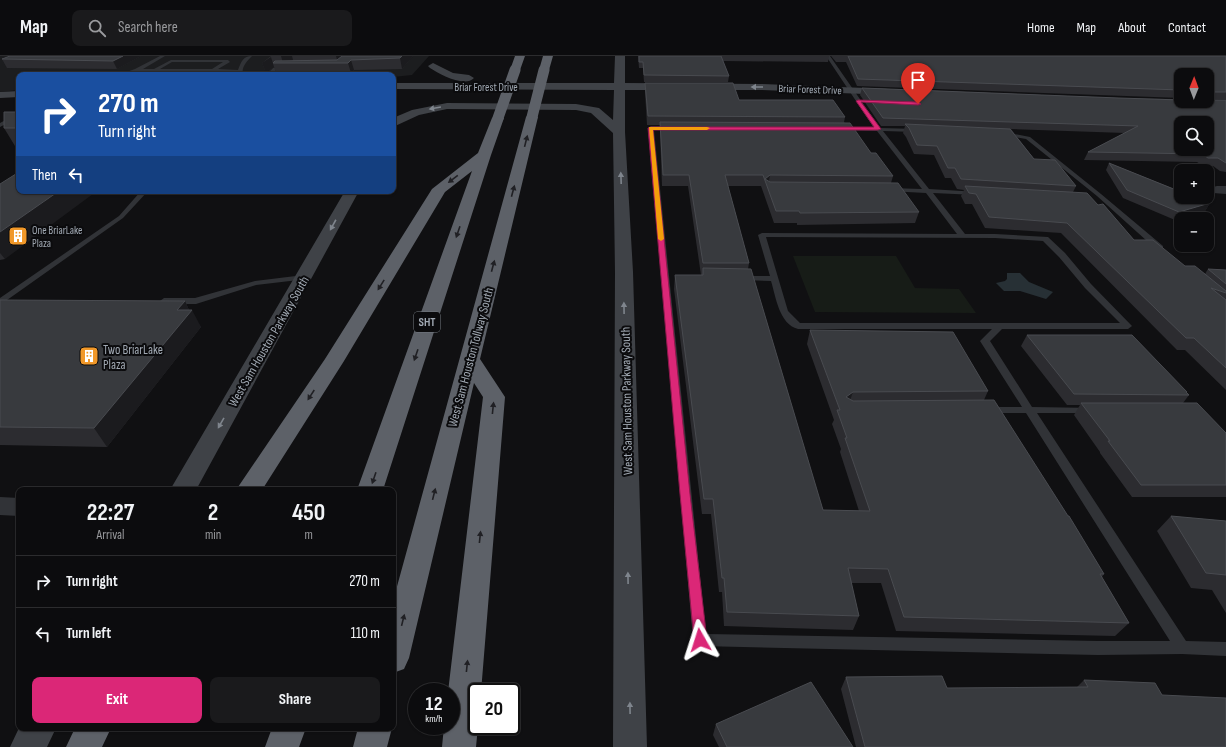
<!DOCTYPE html>
<html lang="en">
<head>
<meta charset="utf-8">
<style>
  :root { --surface:#0c0c0e; --page:#1a1a1c; --text:#f1f3f6; --muted:#9a9b9e; --line:#2c2c2e; --accent:#db2777 }
  body { margin:0; font-family:"Sofia Sans Condensed",sans-serif; background:var(--page); color:var(--text); height:100vh; display:flex; flex-direction:column; font-size:15px; white-space:nowrap }
  * { box-sizing:border-box; margin:0 }
  p { font-size:13px; color:var(--muted) }
  .icon { flex:none; width:22px; height:22px; fill:none; stroke:currentColor; stroke-width:2; stroke-linecap:round; stroke-linejoin:round }
  .map { position:relative; flex:1; overflow:hidden }
  .side { position:absolute; left:16px; top:431px; width:380px; height:244px; display:flex; flex-direction:column; background:var(--surface); border-radius:8px; box-shadow:0 1px 3px #0004,0 0 0 1px var(--line) }
  .side>* { flex:none }
  .banner { position:absolute; left:16px; top:16px; width:380px; height:122px; border-radius:8px; box-shadow:0 1px 3px #0004,0 0 0 1px var(--line); background:#1a4fa0; color:#fff; overflow:hidden }
  .needle { width:26px; rotate:1deg }
  .controls { position:absolute; left:1174px; top:12px; display:grid; gap:8px }
  .controls a { display:grid; place-items:center; width:40px; height:40px; border-radius:8px; background:var(--surface); box-shadow:0 1px 3px #0004,0 0 0 1px var(--line); font-size:20px }
  .speed { position:absolute; left:408px; top:627px; display:flex; gap:8px; font-size:20px; font-weight:700; text-align:center }
  .speed>* { display:grid; place-content:center; width:52px; height:52px; border-radius:50%; background:var(--surface); box-shadow:0 1px 3px #0004,0 0 0 1px var(--line); line-height:1 }
  .speed small { font-size:10px; font-weight:400 }
  .speed .limit { border:2px solid #111; border-radius:6px; background:#fff; color:#111 }
  .pin { position:absolute; display:grid; place-items:center; width:34px; height:34px; color:#fff; margin:-41px -17px; border-radius:50% 50% 50% 0; rotate:-45deg; box-shadow:0 0 4px #0007 }
  .pin .icon { rotate:45deg }
  .me { position:absolute; width:44px; margin:-22px; rotate:354deg; stroke-linejoin:round; filter:drop-shadow(0 0 3px #0008) }
  .turn { display:flex; align-items:center; gap:14px; height:84px; padding:0 16px; font-size:18px }
  .turn .icon { width:52px; height:52px; stroke-width:2.5 }
  .turn b { display:block; font-size:28px; line-height:34px }
  .then { display:flex; align-items:center; height:38px; padding:0 16px; background:#0003; gap:8px; font-size:15px }
  .eta { display:flex; justify-content:space-evenly; align-items:center; height:68px; text-align:center }
  .eta b { font-size:24px; font-weight:700; line-height:28px }
  .primary-button { display:flex; gap:8px; margin-top:auto; padding:8px 16px }
  .primary-button a { flex:1; height:46px; border-radius:8px; background:var(--accent); color:#fff; font-size:16px; font-weight:700; line-height:46px; text-align:center }
  .primary-button a+a { background:var(--page); color:var(--text) }
  ul { padding:0; list-style:none }
  li { display:flex; align-items:center; gap:12px; height:52px; padding:0 16px; border-top:1px solid var(--line) }
  li div { flex:1 }
  li b { display:block; font-size:15px }
  li em { font-style:normal }
  header { display:flex; align-items:center; gap:24px; box-sizing:border-box; height:56px; padding:0 20px; background:var(--surface); border-bottom:1px solid var(--line) }
  header strong { font-size:19px }
  nav { display:flex; gap:22px; margin-inline-start:auto; font-size:14px }
  .search { width:280px; height:36px; background:var(--page); display:flex; align-items:center; gap:10px; box-sizing:border-box; padding:0 14px; border-radius:8px; color:var(--muted); font-size:15px }
  .map>svg:first-child { display:block }
  .built { fill:#1c1d1f }
  .green { fill:#171c17 }
  .water { fill:#273035 }
  .lines { fill:none; stroke-linecap:round; stroke-linejoin:round }
  .lane { fill:#313337; fill-rule:evenodd }
  .street { fill:#313337; fill-rule:evenodd }
  .secondary { fill:#3f4247; fill-rule:evenodd }
  .highway { fill:#5d6168; fill-rule:evenodd }
  .highway-bridge { stroke:#5d6168; stroke-width:11 }
  .wall { fill:#2c2c30 }
  .shaded-wall { fill:#1b1b1e }
  .building { fill:#383a3e; stroke:#494b50; fill-rule:evenodd }
  .oneway { fill:#7f858d }
  .oneway2 { fill:#202024 }
  .route { fill:#db2777; stroke:#8e194d }
  .slow { fill:#f59e0b }
  .labels { text-anchor:middle; stroke-width:4; stroke-linejoin:round; paint-order:stroke }
  .far-street-label { font-size:11px; fill:#a1a9b3; stroke:#0b0b0d }
  .far-poi-label { font-size:11px; fill:#a1a9b3; stroke:#0b0b0d; text-anchor:start }
  .shield { fill:#0b0b0d; stroke:#747a81; stroke-width:1 }
  .shield-label { font-size:12px; font-weight:bold; fill:#a1a9b3 }
  .street-label { font-size:13px; fill:#a1a9b3; stroke:#0b0b0d }
  .poi-label { font-size:13px; fill:#a1a9b3; stroke:#0b0b0d; text-anchor:start }
</style>
</head>
<body>
<header>
<strong>Map</strong>
<div class="search"><svg class="icon" aria-label="search" viewBox="0 0 24 24"><circle cx="10" cy="10" r="6"/><path d="M15 15l6 6"/></svg>Search here</div>
<nav><a>Home</a><a>Map</a><a>About</a><a>Contact</a></nav>
</header>
<div class="map">
<svg width="1226" height="691" viewBox="0 0 1226 691">
  <rect width="100%" height="100%" fill="#101012"/>
  <path class="built" d="M0 0H429L412 19 393 21V19H19V34L0 36Z"/>
  <path class="green" d="M793 200H896L915 232 959 233 976 257 815 256Z"/>
  <path class="water" d="M1007 217H1020L1029 226 1053 236 1046 243 1020 235H1004L996 227 1005 225 1007 223Z"/>
  <g class="lines">
    <path class="lane" d="M160 0H165L143 13H154L171 4H228L230 6 218 13 238 14C241 6 243 0 252 0 247 5 241 11 243 19H239L238 16 137 15 125 19H118L135 13ZM172 6H223L212 13H160Z
      M826 0H830L880 72 918 73 919 74 916 76 883 75 929 133 978 136V138L976 139 933 137 965 178H995L1048 181 1065 197 1091 228 1132 270 1128 273H1002L990 285 1032 351 1095 352 1096 354 1091 357H1037L1186 585 1226 586V600L1182 598 1098 599 700 590 695 589 693 584 648 72 651 70H672L675 72 672 74H654L706 578 1098 585H1170L1026 357H987L982 354 987 351H1022L980 285 992 273H798C779 268 776 241 771 225L741 224 737 222 741 220H770L758 179 762 177 957 178 926 137 888 135 887 134 890 132 922 133 877 75 840 74 839 73 842 71 874 72ZM766 181 995 182 1043 185 1059 201 1085 232 1120 267H800L788 255Z
      M288 11 290 13 276 14 271 19H266L273 12Z
      M19 57V61L0 71V67Z
      M1004 76 1030 81 1101 138 1163 190V194H1157L1097 140 1026 83 1002 79V77Z
      M141 135H148L123 162 0 249V242L119 160Z
      M304 219H307V223L256 229 196 248H164L160 245 164 242H195L255 225Z"/>
    <path class="street" d="M1217 130H1226V138L1213 137 1211 134 1213 131Z
      M0 441 19 442V460L0 459Z"/>
    <path class="secondary" d="M615 0H625V27L762 28 891 33 896 36 891 39 762 34H625V76L633 216 647 691H613L615 216 613 77 591 57 576 54 447 53 419 59 393 71V62L412 54 447 47 576 48 599 52 613 64 614 34 393 33V27H614Z
      M433 7 453 17 469 19 474 22C465 32 439 18 430 12L428 10Z
      M19 35V41L0 42V36Z
      M345 135H359L196 434H170Z
      M19 672H56L47 691H10Z"/>
    <path class="highway" d="M515 0H525L520 14 515 17 510 14Z
      M543 0H553L549 14 544 17 539 14Z
      M532 57 536 59 538 61 480 303 505 341 481 636H477L478 670 476 691H442L444 670H451V636H448L483 341 474 327 409 602 404 613 393 617V545L526 61 528 59Z
      M498 58 502 60 504 62 491 99 383 434H357L472 115 445 136 344 305 262 434H236L325 303 432 133 478 97 492 62 494 60Z
      M75 672H111L102 691H66Z
      M272 672H306L299 691H265Z
      M358 672H392L387 691H353Z"/>
    <path class="highway-bridge" d="M532 61 544 14
      M498 62 515 14"/>
  </g>
  <path class="wall" d="M10 0H141L117 13 7 12 2 3Z
    M271 0H413L402 13 354 14 351 17H276L274 11 266 17 262 7Z
    M638 0H829L828 6 723 5 729 20 728 26H644L643 12H639Z
    M831 0H1226V43H1207V19H1181V42L857 30 846 6H836Z
    M645 27 739 44 845 61 844 66 871 97 893 120 891 127 919 156 915 167 797 169V167H774L761 130H728L749 207 748 213 823 454 859 455 840 396 841 393 832 368 834 364 807 288 810 274 988 335 984 344 1104 518 1102 521 1129 567 1115 580 896 575 881 527H851L859 560 853 574 724 570 722 536H719L711 458H702L674 233 675 219H702H701L688 130H662L660 76V69H647L645 36Z
    M862 32 1119 42 1226 44V116L1220 115 1213 110H1203L1197 106 1084 104 1088 96 1125 77 1011 73 1034 103 1076 130 1073 136 1098 149 1134 184 1185 210 1205 218 1208 213 1226 214V334L1185 294H1177L1061 177 985 172 972 148H965L961 140 964 134 957 133 951 122H945L934 99 914 98 906 81 903 77 905 70H881L860 39Z
    M19 56V90H15L4 72Z
    M1109 107 1210 147 1205 155 1175 164 1123 142 1106 114Z
    M0 128 5 203 0 204Z
    M0 244 185 245 189 254 201 271 107 391 0 389Z
    M1027 279 1187 336 1186 337 1189 339 1183 347 1226 377V441H1132L1100 397V396L1074 359 1080 349H1067L1021 290Z
    M1171 460 1226 465V557L1212 534 1191 532 1157 475Z
    M846 621 947 632 1077 631 1084 624 1162 639 1226 691H856L841 633Z
    M716 668 853 691H719L713 679Z"/>
  <path class="shaded-wall" d="M123 0H141L117 13 113 5Z
    M281 0H292L293 4 289 7H283Z
    M336 0H348L338 7Z
    M402 0H413L402 13 400 2Z
    M271 1 274 11 266 17 262 7Z
    M351 4 354 14 351 17 348 7Z
    M770 119 768 130 765 123Z
    M59 135H97L5 203 0 197V176Z
    M1210 147 1205 155 1175 164 1179 156Z
    M185 245 190 256 192 254 201 271 107 391 94 372 177 254Z
    M853 336 848 350 846 341Z"/>
  <path class="building" d="M10 0H123L113 5 2 3Z
    M342 0H402L400 2 351 4 348 7H273L275 5 337 4Z
    M639 0H721L729 20 644 19 643 6H639Z
    M848 0H1226V36H1207V19H1181V34L858 23Z
    M645 27H733L739 44H833L845 61 648 60Z
    M862 32 1119 42 1181 44V45H1207V44H1226V107L1218 102H1208L1202 98 1088 96 1138 70 883 62ZM1181 67H1207V93H1181Z
    M4 56H19V72H4Z
    M660 66 850 67 871 97H876L893 120 770 119 765 123 770 126 898 127 919 156 800 157 799 155H776L763 119H725L749 207H703L689 119H663Z
    M905 68 1010 73 1034 103 1055 104 1076 130 961 123 955 112H948L937 90 917 89 909 72Z
    M1109 107 1181 136V141H1194L1210 147 1179 156 1127 134Z
    M19 116V135H59L0 176V128Z
    M965 130 1087 137 1098 149 1103 148 1134 184H1153L1185 210H1195L1226 235V237L1211 232 1226 244V312L1194 282H1186L1067 167 989 161 976 138 969 137Z
    M703 212 751 213 823 454 870 455 845 382H847L837 354H840L810 274 953 276 988 335 853 336 846 341 853 345 994 344 1068 460H1069L1104 518H1100L1129 567 904 561 888 513 848 512 859 560 727 556 724 522H722L713 443H704L675 219H703Z
    M1208 213 1226 214V228Z
    M0 244 185 245 177 254H192L94 372 0 371Z
    M1027 279H1132L1187 336H1186L1189 339 1074 338Z
    M1081 347H1197L1226 377V429H1141L1108 385H1110Z
    M1171 460 1226 465V519L1206 517Z
    M942 620 947 632 1088 631 1084 624 1155 627 1162 639 1226 642V691H865L846 621Z
    M811 626 853 691H727L716 668Z"/>
  <defs><path id="oneway-solid" d="M-6-.8H1V-3.2L6.5 0L1 3.2V.8H-6Z"/></defs>
  <g class="oneway">
    <use href="#oneway-solid" transform="translate(757 31) rotate(-180)"/>
    <use href="#oneway-solid" transform="translate(435 52) rotate(170)"/>
    <use href="#oneway-solid" transform="translate(621 122) rotate(-92)"/>
    <use href="#oneway-solid" transform="translate(333 169) rotate(119)"/>
    <use href="#oneway-solid" transform="translate(624 252) rotate(-91)"/>
    <use href="#oneway-solid" transform="translate(221 367) rotate(120)"/>
    <use href="#oneway-solid" transform="translate(628 522) rotate(-91)"/>
    <use href="#oneway-solid" transform="translate(630 652) rotate(-91)"/>
  </g>
  <g class="oneway2">
    <use href="#oneway-solid" transform="translate(526 85) rotate(-76)"/>
    <use href="#oneway-solid" transform="translate(453 123) rotate(143)"/>
    <use href="#oneway-solid" transform="translate(513 135) rotate(-75)"/>
    <use href="#oneway-solid" transform="translate(458 176) rotate(109)"/>
    <use href="#oneway-solid" transform="translate(493 210) rotate(-75)"/>
    <use href="#oneway-solid" transform="translate(381 229) rotate(122)"/>
    <use href="#oneway-solid" transform="translate(416 299) rotate(109)"/>
    <use href="#oneway-solid" transform="translate(311 339) rotate(123)"/>
    <use href="#oneway-solid" transform="translate(493 352) rotate(-84)"/>
    <use href="#oneway-solid" transform="translate(374 422) rotate(109)"/>
    <use href="#oneway-solid" transform="translate(434 438) rotate(-76)"/>
    <use href="#oneway-solid" transform="translate(480 481) rotate(-84)"/>
    <use href="#oneway-solid" transform="translate(403 564) rotate(-76)"/>
    <use href="#oneway-solid" transform="translate(467 610) rotate(-84)"/>
  </g>
  <path class="route" d="M858 44 918 46 921 48 918 49 861 46 881 73 878 74H653L690 438 707 584 705 588 700 590 696 588 694 584 680 438 648 72 651 71H874L856 45Z"/>
  <path class="slow" d="M649 71H707L710 72 707 74H653L664 183 661 185 658 183Z"/>
  <defs>
    <g id="building-square" transform="scale(1)"><rect x="-9" y="-9" width="18" height="18" rx="4" fill="#f19829" stroke="#0b0b0d"/><path d="M-4-6H4V6H1V3H-1V6H-4ZM-2.5-4.3h1.7v1.8h-1.7ZM.8-4.3h1.7v1.8H.8ZM-2.5-1h1.7V.8h-1.7ZM.8-1h1.7V.8H.8Z" fill="#fff"/></g>
  </defs>
  <g fill-rule="evenodd">
    <use href="#building-square" x="18" y="180"/>
    <use href="#building-square" x="89" y="300"/>
  </g>
  <g class="labels">
    <g class="far-street-label">
      <text x="486" y="35">Briar Forest Drive</text>
      <text transform="translate(810 33) rotate(2)" y="4">Briar Forest Drive</text>
    </g>
    <g class="far-poi-label">
      <text x="32" y="178">One BriarLake<tspan x="32" dy="13">Plaza</tspan></text>
    </g>
    <rect class="shield" x="414" y="256" width="26" height="20" rx="3"/>
    <g class="shield-label">
      <text x="427" y="270">SHT</text>
    </g>
    <g class="street-label">
      <text transform="translate(268 285) rotate(-60)" y="5">West Sam Houston Parkway South</text>
      <text transform="translate(470 301) rotate(-75)" y="5">West Sam Houston Tollway South</text>
      <text transform="translate(626 345) rotate(-91)" y="5">West Sam Houston Parkway South</text>
    </g>
    <g class="poi-label">
      <text x="103" y="298">Two BriarLake<tspan x="103" dy="15">Plaza</tspan></text>
    </g>
  </g>
</svg>
<div class="controls">
<a><svg class="needle" viewBox="-14 -14 28 28"><path d="M0-13l5 13h-10z" fill="#e53935"/><path d="M0 13l5-13h-10z" fill="#9a9b9e"/></svg></a>
<a><svg class="icon" aria-label="search" viewBox="0 0 24 24"><circle cx="10" cy="10" r="6"/><path d="M15 15l6 6"/></svg></a>
<a>+</a>
<a>−</a>
</div>
<div class="speed"><div>12<small>km/h</small></div><div class="limit">20</div></div>
<div class="pin" style="left:918px;top:48px;background:#d93025"><svg class="icon" aria-label="arrive" viewBox="0 0 24 24"><path d="M6 21V4h12l-3 4 3 4H6"/></svg></div>
<svg class="me" style="left:700px;top:584px" viewBox="-20 -20 40 40"><path d="M0-17L14 15 0 8-14 15z" fill="#db2777" stroke="#fff" stroke-width="4"/></svg>
<div class="banner">
<div class="turn"><svg class="icon" aria-label="right" viewBox="0 0 24 24"><path d="M7 20v-9h11M14 6l5 5-5 5"/></svg><div><b>270 m</b>Turn right</div></div>
<div class="then">Then<svg class="icon" aria-label="left" viewBox="0 0 24 24"><path d="M17 20v-9H6M10 6l-5 5 5 5"/></svg></div>
</div>
<section class="side">
<div class="eta">
<div><b>22:27</b><p>Arrival</p></div>
<div><b>2</b><p>min</p></div>
<div><b>450</b><p>m</p></div>
</div>
<ul>
<li><svg class="icon" aria-label="right" viewBox="0 0 24 24"><path d="M7 20v-9h11M14 6l5 5-5 5"/></svg><div><b>Turn right</b></div><em>270 m</em></li>
<li><svg class="icon" aria-label="left" viewBox="0 0 24 24"><path d="M17 20v-9H6M10 6l-5 5 5 5"/></svg><div><b>Turn left</b></div><em>110 m</em></li>
</ul>
<div class="primary-button"><a>Exit</a><a>Share</a></div>
</section>
</div>
</body>
</html>
